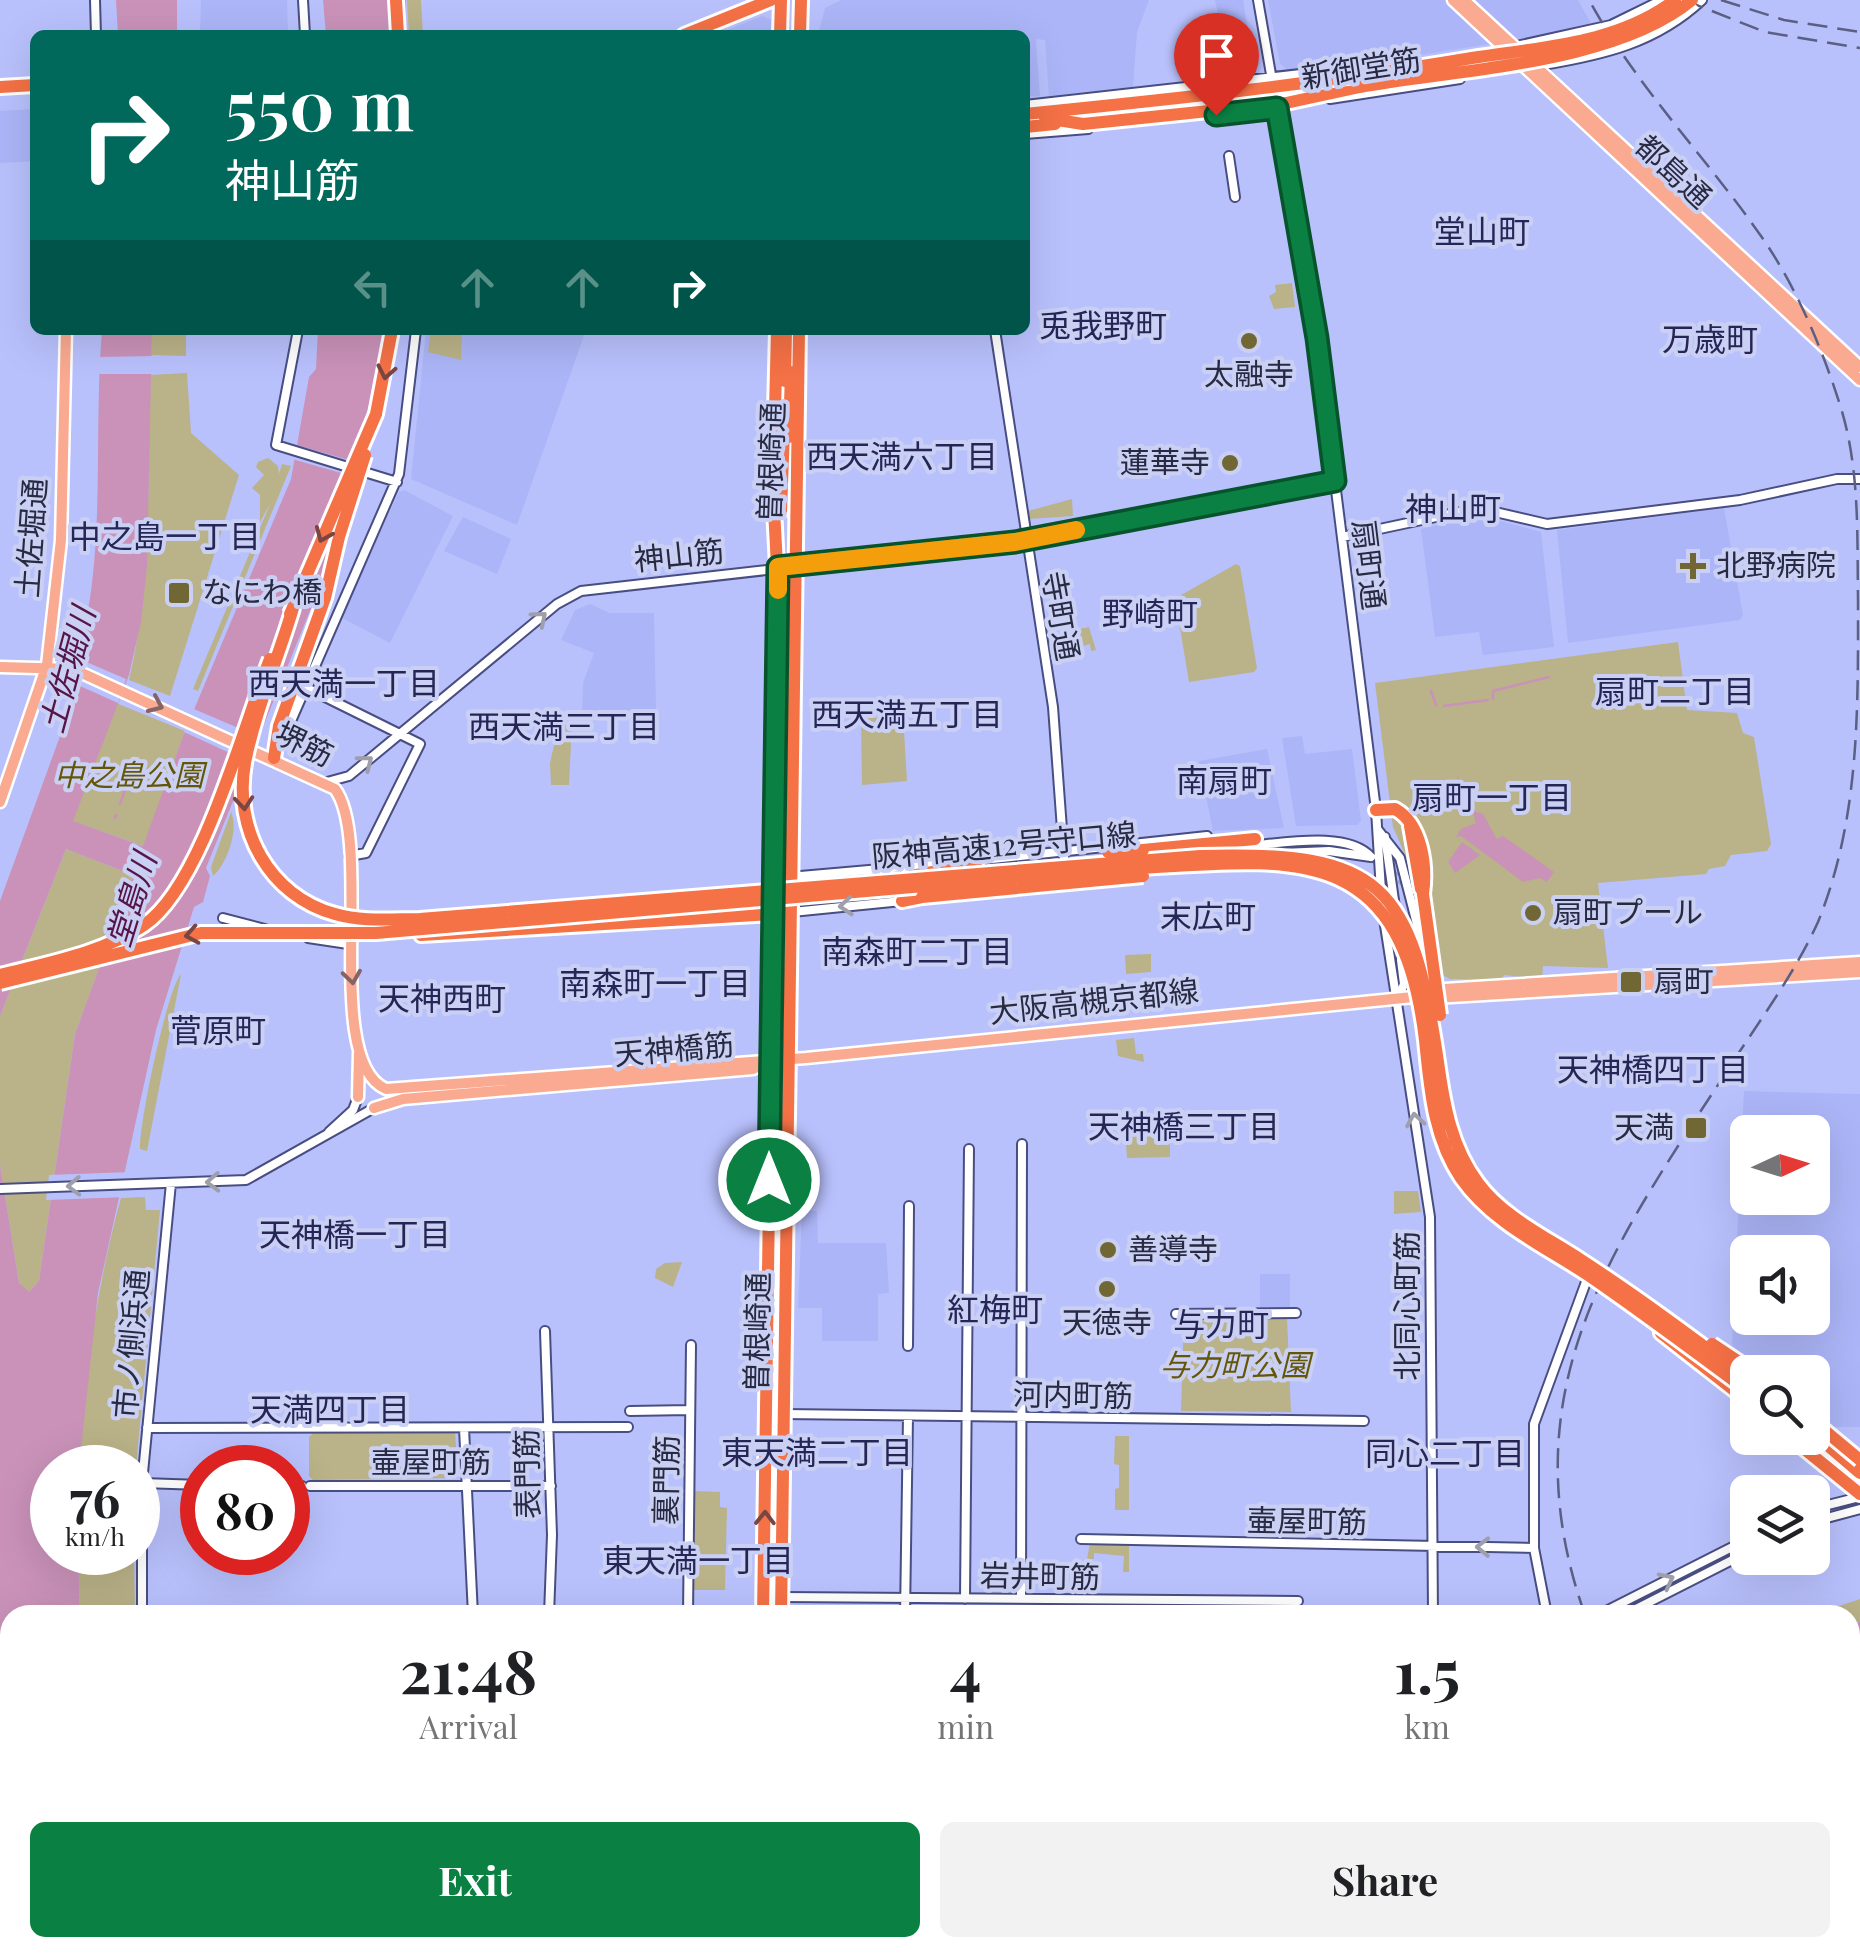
<!DOCTYPE html>
<html lang="en">
<head>
<meta charset="utf-8">
<style>
  :root { --surface:#fff; --page:#f2f2f2; --text:#202124; --muted:#757577; --accent:#0b8043 }
  body { margin:0; font-family:"Playfair Display","Noto Sans JP",serif; background:var(--page); color:var(--text); height:100vh; display:flex; flex-direction:column; font-size:38px; white-space:nowrap }
  * { box-sizing:border-box; margin:0 }
  p { font-size:32px; color:var(--muted) }
  .icon { flex:none; width:55px; height:55px; fill:none; stroke:currentColor; stroke-width:2; stroke-linecap:round; stroke-linejoin:round }
  .map { position:relative; flex:1; overflow:hidden }
  .panel { position:absolute; left:0px; top:1605px; width:1860px; height:352px; display:flex; flex-direction:column; background:var(--surface); border-radius:30px 30px 0 0; box-shadow:0 10px 40px #0002 }
  .panel>* { flex:none }
  .hud { position:absolute; left:30px; top:30px; width:1000px; height:305px; border-radius:15px; box-shadow:0 10px 40px #0002; background:#00695c; color:#fff; overflow:hidden }
  .needle { width:65px; rotate:86deg }
  .buttons { position:absolute; left:1730px; top:1115px; display:grid; gap:20px }
  .buttons a { display:grid; place-items:center; width:100px; height:100px; border-radius:15px; background:var(--surface); box-shadow:0 10px 40px #0002; font-size:50px }
  .speed { position:absolute; left:30px; top:1445px; display:flex; gap:20px; font-size:50px; font-weight:700; text-align:center }
  .speed>* { display:grid; place-content:center; width:130px; height:130px; border-radius:50%; background:var(--surface); box-shadow:0 10px 40px #0002; line-height:1 }
  .speed small { font-size:25px; font-weight:400 }
  .speed .limit { border:15px solid #d22; background:#fff; color:#111 }
  .pin { position:absolute; display:grid; place-items:center; width:85px; height:85px; color:#fff; margin:-102px -42px; border-radius:50% 50% 50% 0; rotate:-45deg; box-shadow:0 0 10px #0007 }
  .pin .icon { rotate:45deg }
  .me { position:absolute; width:110px; margin:-55px; rotate:0deg; stroke-linejoin:round; filter:drop-shadow(0 0 8px #0008) }
  .turn { display:flex; align-items:center; gap:35px; height:210px; padding:0 30px; font-size:45px }
  .turn .icon { width:130px; height:130px; stroke-width:2.5 }
  .turn b { display:block; font-size:70px; line-height:85px }
  .lanes { display:flex; align-items:center; height:95px; padding:0 30px; background:#0003; justify-content:center; gap:50px; direction:ltr }
  .lanes .off { opacity:.35 }
  .eta { display:flex; justify-content:space-evenly; align-items:center; height:170px; text-align:center }
  .eta b { font-size:60px; font-weight:700; line-height:70px }
  .cta { display:flex; gap:20px; margin-top:auto; padding:20px 30px }
  .cta a { flex:1; height:115px; border-radius:15px; background:var(--accent); color:#fff; font-size:40px; font-weight:700; line-height:115px; text-align:center }
  .cta a+a { background:var(--page); color:var(--text) }
  .map>svg:first-child { display:block }
  .built { fill:#acb5f7; fill-rule:evenodd }
  .green { fill:#bab288 }
  .water { fill:#ca92b9 }
  .pier { fill:#b9c1fd }
  .lines { fill:none; stroke-linecap:round; stroke-linejoin:round }
  .stream { stroke:#ca92b9; stroke-width:2.5 }
  .minor-tunnel { stroke:#9ca3d7; stroke-width:8; stroke-dasharray:8 4; stroke-linecap:butt }
  .minor-casing { stroke:#494e82; stroke-width:12 }
  .major-casing { stroke:#fff; stroke-width:15 }
  .highway-casing { stroke:#fff; stroke-width:18 }
  .minor { stroke:#fff; stroke-width:8 }
  .major { stroke:#f9aa90; stroke-width:10 }
  .highway { stroke:#f57146; stroke-width:12 }
  .rail { stroke:#5a5f83; stroke-width:2.5; stroke-dasharray:20 10; stroke-linecap:butt }
  .highway-bridge-casing { stroke:#fff; stroke-width:18; stroke-linecap:butt }
  .highway-bridge { stroke:#f57146; stroke-width:12 }
  .oneway { stroke:#794643 }
  .oneway2 { stroke:#9e9faa }
  .oneway3 { stroke:#866465 }
  .route-casing { stroke:#07532c; stroke-width:25 }
  .route { stroke:#0b8043; stroke-width:18 }
  .slow { stroke:#f59e0b; stroke-width:18 }
  .poi-dot { fill:#716734; stroke:#cad0f4; stroke-width:4 }
  .labels { text-anchor:middle; stroke-width:8; stroke-linejoin:round; paint-order:stroke }
  .street-label { font-size:30px; fill:#272a41; stroke:#cad0f4 }
  .poi-label { font-size:30px; fill:#272a41; stroke:#cad0f4; text-anchor:start }
  .park-label { font-size:30px; font-style:italic; fill:#645606; stroke:#cad0f4 }
  .neighbourhood-label { font-size:32px; fill:#252656; stroke:#cad0f4 }
  .water-label { font-size:32px; font-style:italic; fill:#561447; stroke:#cad0f4 }
</style>
</head>
<body>
<div class="map">
<svg width="1860" height="1956" viewBox="0 0 1860 1956">
  <rect width="100%" height="100%" fill="#b9c1fd"/>
  <path class="built" d="M201 0H287L288 35H200Z
    M841 0H1149L1137 32 1133 87 1049 96 1045 40 1036 39 1040 96 1025 97V35H818L825 8Z
    M1215 0H1243L1253 62 1243 75 1231 76Z
    M1268 0H1578L1591 23 1521 39 1295 75 1280 64Z
    M762 16 773 20 775 35H715Z
    M35 109V161L0 163V111Z
    M426 330H586L517 525 411 479Z
    M404 490 453 516 390 643 340 617 399 492Z
    M1724 508 1743 615 1740 620 1568 643 1557 530Z
    M1478 515 1541 532 1554 647 1483 655 1479 632 1435 637 1421 529Z
    M463 517 511 539 497 574 444 551Z
    M590 604 610 613H654L656 711 582 713 583 683 594 653 561 640 575 610Z
    M1302 736 1305 754 1352 749 1361 821 1357 825 1296 826 1282 738Z
    M1267 749 1284 828 1213 831 1199 761Z
    M1744 1091 1860 1094V1427H1831L1813 1412 1812 1372H1764L1732 1346ZM1748 1132H1812V1198H1748ZM1748 1252H1812V1318H1748Z
    M802 1210 817 1211 818 1243H886L889 1293 878 1294V1341H822V1308H798Z
    M1260 1274H1290V1309H1260Z
    M945 1604H1072L1074 1615H945Z
    M1860 1721V1778L1850 1782V1725Z
    M608 1948H693L692 1956H607Z
    M886 1948H945L952 1956H886Z"/>
  <path class="green" d="M407 0H421L423 35H409Z
    M1292 283 1295 307 1274 309 1269 296 1276 292 1275 285Z
    M152 330H186V356L151 355Z
    M431 330H462L461 360 428 352Z
    M187 373 191 433 239 475 170 696 129 680C153 580 147 477 150 375Z
    M268 458 278 466 279 474 282 464 291 466 198 691 193 689 270 504 260 522V495L252 488 264 475 256 467 258 462Z
    M1072 499 1073 516 1029 519 1028 511Z
    M1236 564 1240 566 1257 668 1254 672 1189 682 1176 604 1181 595Z
    M1089 627 1096 650 1091 651 1090 644 1062 652 1061 648 1050 650 1051 635Z
    M1678 642 1687 710 1737 713 1743 733 1754 737 1771 844 1767 851 1731 855 1725 866 1709 869 1706 874 1598 883 1608 968 1543 966 1542 980 1505 975 1499 980 1450 979 1439 973 1407 859 1393 827 1375 683Z
    M116 703 185 731 144 846 72 821Z
    M903 715 907 781 862 785 861 719Z
    M572 722 569 785H551L550 763 559 723Z
    M231 812C239 830 227 864 213 876L211 867Z
    M66 849 133 875 75 1034 39 1281 28 1293 19 1283 0 1165V1016Z
    M1151 954V972L1126 974 1125 955Z
    M181 974 147 1151 140 1149C139 1123 167 990 181 974Z
    M1134 1038 1136 1054H1143L1144 1062 1118 1056 1116 1040Z
    M1161 1128 1170 1138V1157L1127 1158 1125 1129Z
    M1394 1191H1418L1421 1212 1394 1214Z
    M145 1197 146 1210H160L136 1467 79 1468C84 1377 97 1285 121 1198Z
    M682 1262 673 1287 655 1278 656 1269 665 1263Z
    M1287 1318 1291 1412 1181 1411 1184 1319Z
    M455 1431 458 1478 313 1480 309 1476V1437L313 1433Z
    M1115 1436H1129V1510H1115V1489L1119 1488V1465L1114 1464Z
    M694 1491 720 1492V1507L727 1508 725 1590H691Z
    M1090 1543H1129V1572H1123L1124 1556 1094 1553V1559H1087Z
    M78 1553H134L135 1615H80Z
    M1860 1599V1622L1850 1624V1615H1813Z
    M988 1608H1070V1615H988Z
    M1860 1778V1832L1850 1836V1782Z"/>
  <path class="water" d="M116 0H177V35H118Z
    M323 0H406V35H326Z
    M102 330H152L147 566 141 622 129 675 73 821 143 846 185 731 291 479 309 377 316 369 318 330H399L369 465 206 868 210 876 203 902 194 907 156 1030 98 1293 79 1467 52 1468V1552L78 1553 80 1615H10V1875L0 1855V1165L19 1283 29 1292 39 1281 75 1034 133 875 66 849 0 1016V901L75 695 69 684C110 572 92 448 102 330Z
    M1458 775 1460 787 1476 812 1483 814 1497 839 1503 836 1554 872 1547 882 1540 878 1523 882 1461 836 1456 837 1461 829 1476 823 1472 808 1454 791Z
    M1462 842 1480 855 1455 873 1448 862Z
    M1860 1622V1721L1850 1725V1624Z
    M38 1948H157L160 1956H41Z
    M1299 1948H1447L1436 1956H1289Z
    M1478 1948H1577L1570 1956H1466Z"/>
  <path class="pier" d="M384 330H404L394 399 376 462 350 455 368 411 374 382 379 379 381 344 387 334Z
    M156 356 155 374H93L98 357Z
    M296 445 374 467 369 481 292 459Z
    M77 658 126 679 118 703 69 681Z
    M189 707 264 739 254 764 184 732 193 710Z
    M131 1172 127 1197 46 1200 49 1175Z"/>
  <g class="lines">
    <path class="stream" d="M1431 691 1436 705
      M1493 699V691L1549 677
      M1444 706 1488 700
      M131 773 135 762
      M124 792 128 781
      M120 804 124 793
      M115 818 116 815"/>
    <path class="minor-tunnel" d="M1371 857 1416 892"/>
    <g class="minor-casing">
      <path id="minor" d="M95 0 96 35
        M303 0 305 35
        M1258 0 1317 338 1376 810 1381 891
        M1516 46 1611 25 1662 0
        M1543 65C1603 55 1656 43 1702 0
        M1330 99 1460 79
        M1025 105 1398 63
        M1025 134 1088 129
        M1229 156 1235 197
        M298 330 276 445 397 482
        M995 330 1053 707 1065 870
        M1342 537 1478 508 1547 524 1740 500 1837 479H1860
        M303 686 420 744 366 853 349 856
        M281 744 399 474 416 330
        M327 782 349 776 557 604 581 591 1015 542 1335 481
        M1378 830 1400 858 1427 963
        M1385 837 1395 907
        M1230 847C1267 847 1345 827 1371 857
        M1282 853 1329 851 1371 857
        M973 861 1207 836
        M789 877 949 863
        M772 914 902 901
        M223 918 265 929
        M1384 919 1430 1217 1433 1615
        M308 938 348 944
        M1398 998 1404 984 1401 960
        M329 1132 353 1110 358 1097
        M0 1189 246 1180 374 1108
        M1176 1314 1296 1313
        M545 1331 552 1535 549 1615
        M908 1346 909 1206
        M630 1411 690 1410
        M783 1414 1364 1421
        M147 1428 628 1427
        M464 1428 473 1615
        M142 1483 202 1485
        M288 1486H302
        M310 1486H551
        M1812 1509 1860 1497
        M1812 1522 1860 1509
        M1081 1539 1534 1548
        M781 1597 1298 1601
        M965 1599 969 1149
        M1021 1599 1022 1144
        M142 1615V1483L171 1183
        M688 1615 691 1345
        M905 1615 908 1417
        M1547 1615 1534 1548V1424L1586 1282
        M1598 1615 1748 1539
        M1624 1615 1748 1552
        M1850 1843 1860 1839
        M1850 1873 1860 1912
        M207 1948 213 1956
        M1587 1948 1592 1956
        M274 1956 275 1948
        M416 1956V1948
        M1609 1956 1615 1948"/>
    </g>
    <g class="major-casing">
      <path id="major" d="M1453 0 1860 380
        M1464 0 1860 367
        M0 667 73 669 335 789C375 843 321 1062 386 1089L806 1058 1423 996 1444 989 1860 962
        M0 802 47 665 61 540 66 330
        M1434 998 1860 972
        M358 1097 359 1053
        M374 1108 403 1099 753 1069 770 1061
        M0 1765H10
        M0 1776H10"/>
    </g>
    <g class="highway-casing">
      <path id="highway" d="M396 0 398 35
        M684 35 771 0
        M780 35 781 0
        M800 35 801 0
        M0 87 35 85
        M1286 103 1360 87
        M785 381 786 330
        M376 414 392 330
        M789 437 791 372
        M781 511 784 431
        M274 758 279 726 325 598 339 537
        M1376 810 1395 809C1422 824 1427 866 1423 894
        M1410 826 1421 889
        M1143 850 1255 839
        M911 876 976 864
        M902 901 922 897
        M421 935 772 914
        M1661 1333 1748 1401
        M1812 1432 1860 1473
        M1791 1438 1860 1494
        M763 1615 778 585 773 490 777 330
        M781 1615 799 330
        M818 1948 822 1956
        M834 1948 838 1956"/>
    </g>
    <use href="#minor" class="minor"/>
    <use href="#major" class="major"/>
    <use href="#highway" class="highway"/>
    <path class="rail" d="M1684 0 1765 32 1860 48
      M1721 0 1784 20 1860 32
      M1585 1615C1503 1384 1621 1235 1740 1051 1768 1009 1797 968 1818 922 1860 818 1858 710 1858 599 1857 534 1860 468 1840 405 1822 348 1796 286 1761 236 1705 156 1637 87 1589 0
      M1750 1948 1754 1956"/>
    <g class="highway-bridge-casing">
      <path id="highway-bridge" d="M1360 87C1459 69 1615 64 1692 0
        M1025 114C1175 99 1324 83 1472 58 1542 47 1617 44 1675 0
        M1045 118 1083 124 1286 103
        M1025 127 1055 124
        M339 537 365 455
        M293 608C278 659 255 711 245 763 233 829 269 896 335 914 362 922 391 919 420 919L1200 856C1383 850 1412 885 1438 1062 1444 1105 1451 1147 1478 1183 1503 1217 1546 1237 1581 1260 1638 1297 1693 1338 1748 1379
        M290 614 376 414
        M1108 852 1143 850
        M1423 894 1440 1015
        M922 897 1143 876
        M0 975C47 963 103 953 144 925 202 886 243 727 270 659
        M0 983 201 933H376L1122 869C1288 860 1401 835 1425 1040 1430 1087 1433 1137 1461 1178 1494 1225 1549 1248 1594 1279 1646 1315 1697 1353 1748 1391
        M1712 1344 1754 1372
        M1812 1420 1860 1460"/>
    </g>
    <use href="#highway-bridge" class="highway-bridge"/>
  </g>
  <defs><path id="oneway-chevron" d="M-2-3.5L2.5 0L-2 3.5" fill="none" stroke-width="1.6" stroke-linecap="round" stroke-linejoin="round" transform="scale(2.5)"/></defs>
  <g class="oneway">
    <use href="#oneway-chevron" transform="translate(386 372) rotate(101)"/>
    <use href="#oneway-chevron" transform="translate(323 535) rotate(113)"/>
    <use href="#oneway-chevron" transform="translate(244 803) rotate(85)"/>
    <use href="#oneway-chevron" transform="translate(192 935) rotate(170)"/>
    <use href="#oneway-chevron" transform="translate(765 1518) rotate(-89)"/>
  </g>
  <g class="oneway2">
    <use href="#oneway-chevron" transform="translate(540 618) rotate(-40)"/>
    <use href="#oneway-chevron" transform="translate(366 762) rotate(-38)"/>
    <use href="#oneway-chevron" transform="translate(846 906) rotate(175)"/>
    <use href="#oneway-chevron" transform="translate(1415 1120) rotate(-99)"/>
    <use href="#oneway-chevron" transform="translate(213 1182) rotate(178)"/>
    <use href="#oneway-chevron" transform="translate(74 1186) rotate(178)"/>
    <use href="#oneway-chevron" transform="translate(1483 1547) rotate(-179)"/>
    <use href="#oneway-chevron" transform="translate(1667 1580) rotate(-27)"/>
  </g>
  <g class="oneway3">
    <use href="#oneway-chevron" transform="translate(156 705) rotate(24)"/>
    <use href="#oneway-chevron" transform="translate(352 977) rotate(82)"/>
  </g>
  <g class="lines">
    <g class="route-casing">
      <path id="route" d="M769 1180 778 567 1015 542 1335 481 1317 338 1277 108 1216 115"/>
    </g>
    <use href="#route" class="route"/>
    <path class="slow" d="M778 590V567L1015 542 1076 530"/>
  </g>
  <g class="poi-dot">
    <circle cx="1249" cy="341" r="10"/>
    <circle cx="1230" cy="463" r="10"/>
    <path d="M1688 551h10v10h10v10h-10v10h-10v-10h-10v-10h10z"/>
    <rect x="167" y="581" width="24" height="24" rx="5"/>
    <circle cx="1533" cy="913" r="10"/>
    <rect x="1619" y="970" width="24" height="24" rx="5"/>
    <rect x="1684" y="1116" width="24" height="24" rx="5"/>
    <circle cx="1108" cy="1250" r="10"/>
    <circle cx="1107" cy="1289" r="10"/>
  </g>
  <g class="labels">
    <g class="street-label">
      <text transform="translate(1361 69) rotate(-9)" y="10">新御堂筋</text>
      <text transform="translate(1673 172) rotate(43)" y="10">都島通</text>
      <text transform="translate(772 462) rotate(-88)" y="10">曽根崎通</text>
      <text transform="translate(32 538) rotate(-86)" y="10">土佐堀通</text>
      <text transform="translate(679 556) rotate(-6)" y="10">神山筋</text>
      <text transform="translate(1368 565) rotate(83)" y="10">扇町通</text>
      <text transform="translate(1060 616) rotate(80)" y="10">寺町通</text>
      <text transform="translate(304 745) rotate(26)" y="10">堺筋</text>
      <text transform="translate(1004 846) rotate(-5)" y="10">阪神高速12号守口線</text>
      <text transform="translate(1094 1002) rotate(-6)" y="10">大阪高槻京都線</text>
      <text transform="translate(674 1050) rotate(-5)" y="10">天神橋筋</text>
      <text transform="translate(1408 1306) rotate(-90)" y="10">北同心町筋</text>
      <text transform="translate(758 1332) rotate(-89)" y="10">曽根崎通</text>
      <text transform="translate(132 1344) rotate(-85)" y="10">市ノ側浜通</text>
      <text transform="translate(1073 1396) rotate(1)" y="10">河内町筋</text>
      <text x="431" y="1473">壷屋町筋</text>
      <text transform="translate(528 1474) rotate(-91)" y="10">表門筋</text>
      <text transform="translate(667 1480) rotate(-89)" y="10">裏門筋</text>
      <text transform="translate(1307 1522) rotate(1)" y="10">壷屋町筋</text>
      <text transform="translate(1040 1577) rotate(1)" y="10">岩井町筋</text>
    </g>
    <g class="poi-label">
      <text x="1249" y="385" text-anchor="middle">太融寺</text>
      <text x="1210" y="473" text-anchor="end">蓮華寺</text>
      <text x="1716" y="576">北野病院</text>
      <text x="202" y="603">なにわ橋</text>
      <text x="1553" y="923">扇町プール</text>
      <text x="1654" y="992">扇町</text>
      <text x="1674" y="1138" text-anchor="end">天満</text>
      <text x="1128" y="1260">善導寺</text>
      <text x="1107" y="1333" text-anchor="middle">天徳寺</text>
    </g>
    <g class="park-label">
      <text x="129" y="786">中之島公園</text>
      <text x="1235" y="1376">与力町公園</text>
    </g>
    <g class="neighbourhood-label">
      <text x="1482" y="243">堂山町</text>
      <text x="1103" y="337">兎我野町</text>
      <text x="1710" y="351">万歳町</text>
      <text x="902" y="468">西天満六丁目</text>
      <text x="1453" y="520">神山町</text>
      <text x="165" y="548">中之島一丁目</text>
      <text x="1150" y="625">野崎町</text>
      <text x="344" y="695">西天満一丁目</text>
      <text x="1675" y="703">扇町二丁目</text>
      <text x="907" y="726">西天満五丁目</text>
      <text x="564" y="738">西天満三丁目</text>
      <text x="1224" y="792">南扇町</text>
      <text x="1492" y="809">扇町一丁目</text>
      <text x="1208" y="928">末広町</text>
      <text x="917" y="963">南森町二丁目</text>
      <text x="655" y="995">南森町一丁目</text>
      <text x="442" y="1010">天神西町</text>
      <text x="218" y="1042">菅原町</text>
      <text x="1653" y="1081">天神橋四丁目</text>
      <text x="1184" y="1138">天神橋三丁目</text>
      <text x="355" y="1246">天神橋一丁目</text>
      <text x="995" y="1321">紅梅町</text>
      <text x="1221" y="1336">与力町</text>
      <text x="330" y="1421">天満四丁目</text>
      <text x="817" y="1464">東天満二丁目</text>
      <text x="1445" y="1465">同心二丁目</text>
      <text x="698" y="1572">東天満一丁目</text>
    </g>
    <g class="water-label">
      <text transform="translate(68 670) rotate(-75)" y="11">土佐堀川</text>
      <text transform="translate(132 900) rotate(-73)" y="11">堂島川</text>
    </g>
  </g>
</svg>
<div class="buttons">
<a><svg class="needle" viewBox="-14 -14 28 28"><path d="M0-13l5 13h-10z" fill="#e53935"/><path d="M0 13l5-13h-10z" fill="#757577"/></svg></a>
<a><svg class="icon" aria-label="sound" viewBox="0 0 24 24"><path d="M4 9h4l5-4v14l-5-4H4zM17 9q2 3 0 6"/></svg></a>
<a><svg class="icon" aria-label="search" viewBox="0 0 24 24"><circle cx="10" cy="10" r="6"/><path d="M15 15l6 6"/></svg></a>
<a><svg class="icon" aria-label="layers" viewBox="0 0 24 24"><path d="M12 4l9 5-9 5-9-5zM3 14l9 5 9-5"/></svg></a>
</div>
<div class="speed"><div>76<small>km/h</small></div><div class="limit">80</div></div>
<div class="pin" style="left:1216px;top:115px;background:#d93025"><svg class="icon" aria-label="arrive" viewBox="0 0 24 24"><path d="M6 21V4h12l-3 4 3 4H6"/></svg></div>
<svg class="me" style="left:769px;top:1180px" viewBox="-20 -20 40 40"><circle r="17" fill="#0b8043" stroke="#fff" stroke-width="3"/><path d="M0-11L8 9 0 5-8 9z" fill="#fff"/></svg>
<div class="hud">
<div class="turn"><svg class="icon" aria-label="right" viewBox="0 0 24 24"><path d="M7 20v-9h11M14 6l5 5-5 5"/></svg><div><b>550 m</b>神山筋</div></div>
<div class="lanes"><svg class="icon off" aria-label="left" viewBox="0 0 24 24"><path d="M17 20v-9H6M10 6l-5 5 5 5"/></svg><svg class="icon off" aria-label="ahead" viewBox="0 0 24 24"><path d="M12 20V5M6 11l6-6 6 6"/></svg><svg class="icon off" aria-label="ahead" viewBox="0 0 24 24"><path d="M12 20V5M6 11l6-6 6 6"/></svg><svg class="icon" aria-label="right" viewBox="0 0 24 24"><path d="M7 20v-9h11M14 6l5 5-5 5"/></svg></div>
</div>
<section class="panel">
<div class="eta">
<div><b>21:48</b><p>Arrival</p></div>
<div><b>4</b><p>min</p></div>
<div><b>1.5</b><p>km</p></div>
</div>
<div class="cta"><a>Exit</a><a>Share</a></div>
</section>
</div>
</body>
</html>
